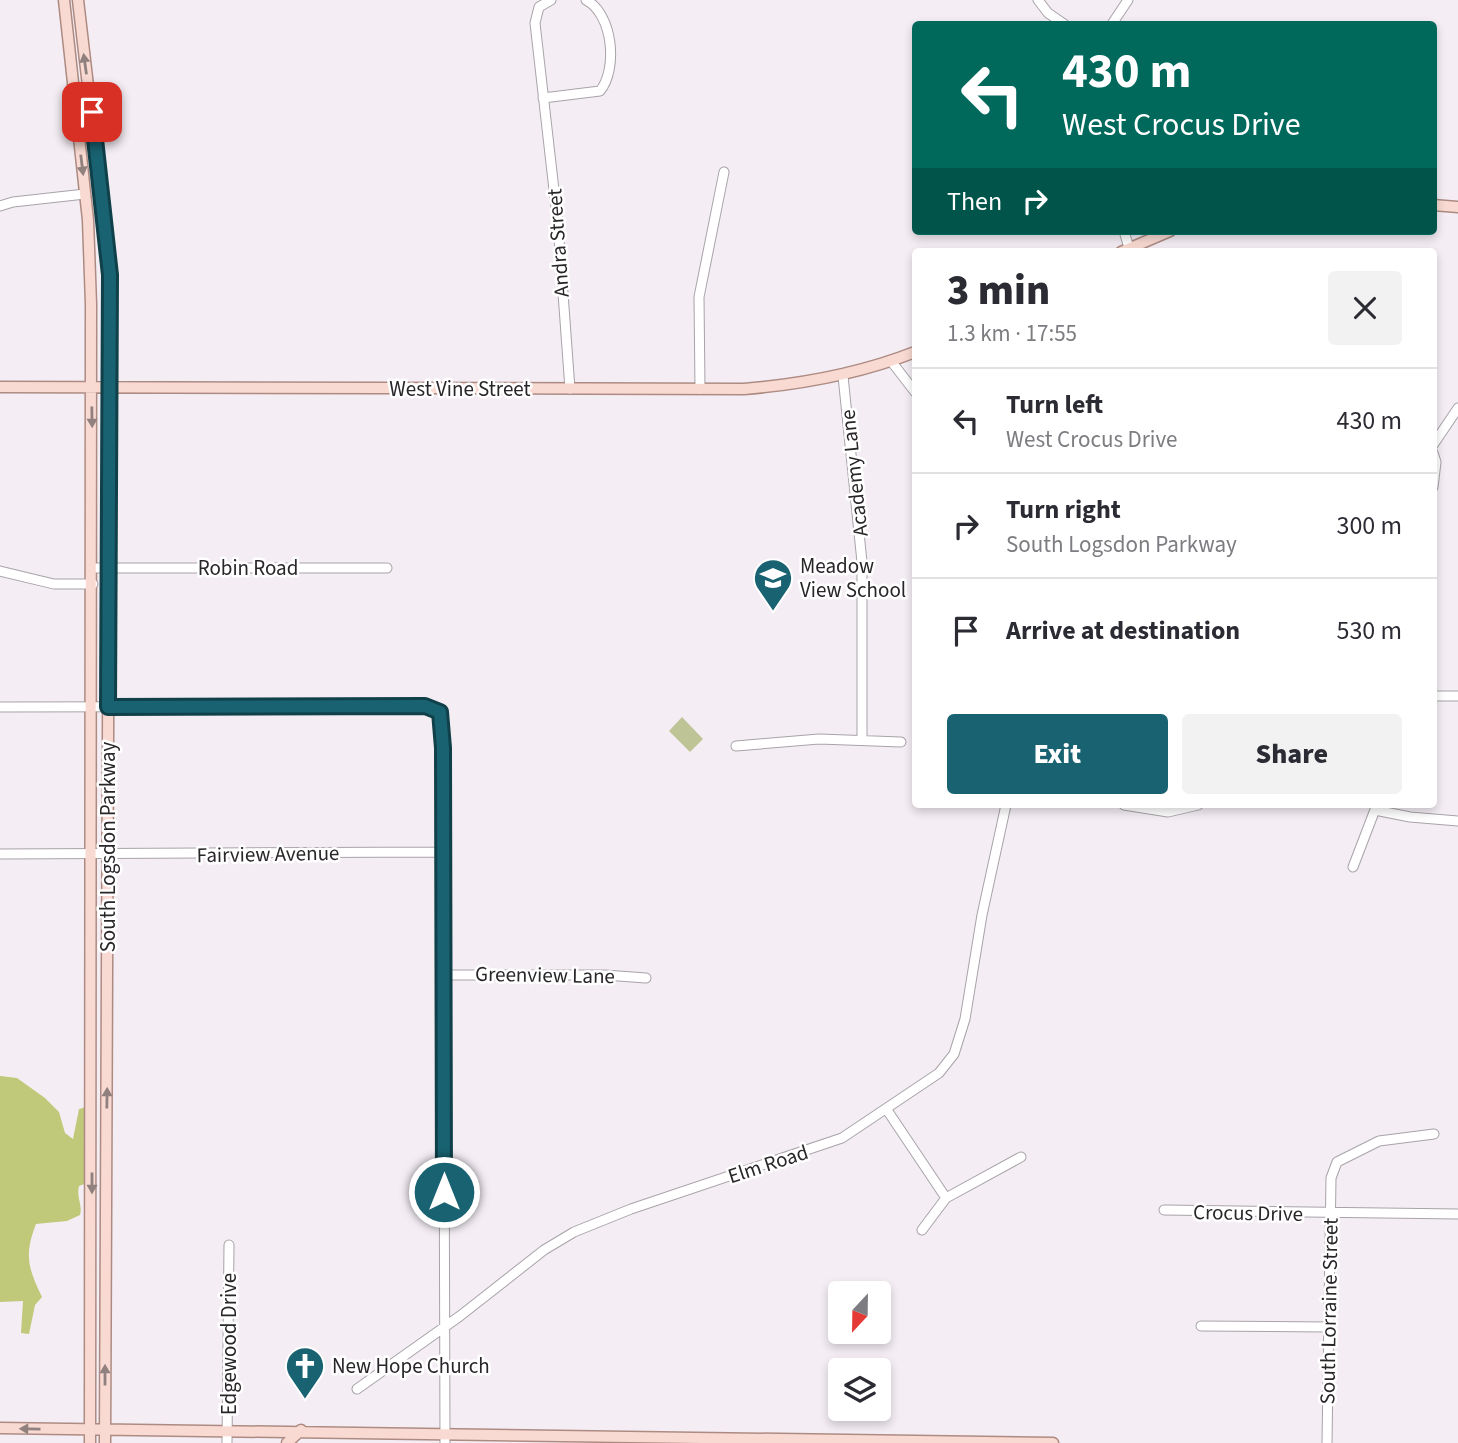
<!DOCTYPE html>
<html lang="en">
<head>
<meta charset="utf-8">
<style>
  :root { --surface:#fff; --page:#f2f2f3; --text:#2b2b33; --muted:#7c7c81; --line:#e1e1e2; --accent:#196271 }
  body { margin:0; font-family:"Source Sans 3",sans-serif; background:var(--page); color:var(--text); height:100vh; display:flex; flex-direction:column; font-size:26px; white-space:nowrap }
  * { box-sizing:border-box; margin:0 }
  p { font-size:23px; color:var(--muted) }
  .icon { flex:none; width:38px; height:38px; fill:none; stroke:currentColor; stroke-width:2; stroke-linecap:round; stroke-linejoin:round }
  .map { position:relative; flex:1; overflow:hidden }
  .drawer { position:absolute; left:912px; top:248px; width:525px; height:560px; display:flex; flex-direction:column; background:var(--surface); border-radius:7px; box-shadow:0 4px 10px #0003 }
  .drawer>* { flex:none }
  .banner { position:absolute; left:912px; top:21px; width:525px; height:214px; border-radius:7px; box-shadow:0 4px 10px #0003; background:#00695c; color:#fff; overflow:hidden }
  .needle { width:46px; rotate:202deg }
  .fabs { position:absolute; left:828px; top:1281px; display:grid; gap:14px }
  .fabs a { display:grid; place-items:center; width:63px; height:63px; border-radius:7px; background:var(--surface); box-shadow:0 4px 10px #0003; font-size:35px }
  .pin { position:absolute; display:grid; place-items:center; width:60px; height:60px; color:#fff; margin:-30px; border-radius:14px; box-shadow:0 4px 10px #0006 }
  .me { position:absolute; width:77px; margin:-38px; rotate:0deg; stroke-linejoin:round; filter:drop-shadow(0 0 5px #0008) }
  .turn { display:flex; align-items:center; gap:24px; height:147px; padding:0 35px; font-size:32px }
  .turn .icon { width:91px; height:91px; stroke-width:2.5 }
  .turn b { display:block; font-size:49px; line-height:60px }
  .then { display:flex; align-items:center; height:66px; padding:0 35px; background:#0003; gap:14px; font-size:26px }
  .round { display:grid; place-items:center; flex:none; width:74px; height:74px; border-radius:7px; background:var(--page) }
  .headline { display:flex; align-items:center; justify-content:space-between; height:119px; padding:0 35px }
  h1 { font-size:42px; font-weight:800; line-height:52px }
  .primary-button { display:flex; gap:14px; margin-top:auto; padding:14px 35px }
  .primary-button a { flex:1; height:80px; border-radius:7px; background:var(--accent); color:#fff; font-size:28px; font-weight:800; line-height:80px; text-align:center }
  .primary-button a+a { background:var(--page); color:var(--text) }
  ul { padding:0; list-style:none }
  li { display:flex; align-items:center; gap:21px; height:105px; padding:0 35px; border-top:2px solid var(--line) }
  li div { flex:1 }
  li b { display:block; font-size:26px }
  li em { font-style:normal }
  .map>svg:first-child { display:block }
  .green { fill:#bec496 }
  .forest { fill:#bfc979 }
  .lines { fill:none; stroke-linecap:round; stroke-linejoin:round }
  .minor-casing { stroke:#a8a3a8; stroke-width:11 }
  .major-casing { stroke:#ad8b83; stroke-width:13 }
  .minor { stroke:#fff; stroke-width:9 }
  .major { stroke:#f8dad2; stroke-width:10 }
  .oneway { fill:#90807e }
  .route-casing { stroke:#104049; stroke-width:18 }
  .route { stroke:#196271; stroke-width:12 }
  .labels { text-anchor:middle; stroke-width:5; stroke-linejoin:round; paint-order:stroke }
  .street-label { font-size:21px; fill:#292629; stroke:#fff }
  .poi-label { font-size:21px; fill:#292629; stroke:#fff; text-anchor:start }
</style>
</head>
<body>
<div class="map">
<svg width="1458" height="1443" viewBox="0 0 1458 1443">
  <rect width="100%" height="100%" fill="#f4eef4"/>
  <path class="green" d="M682 717 703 739 690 752 669 731Z"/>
  <path class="forest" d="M0 1076 17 1078 45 1098 59 1112 65 1133 73 1139 79 1109 86 1107 87 1183 79 1186C76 1198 83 1205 80 1215L67 1221 36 1224C24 1255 28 1268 42 1297L35 1305 29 1334 21 1333 23 1301 0 1302Z"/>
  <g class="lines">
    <g class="minor-casing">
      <path id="minor" d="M551 0 539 7 535 23 558 225 570 389
        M1038 0 1048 13 1064 24
        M1112 24 1128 0
        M543 98 600 91C618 69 613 14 586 0
        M0 206 13 202 85 194
        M1124 231 1129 248
        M891 361 915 392
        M843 376 862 562V739
        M700 389 699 297 724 172
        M1433 445 1458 408
        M1433 453 1436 462 1433 487
        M93 568H387
        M0 571 54 584H93
        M1433 696H1458
        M0 707 425 706 440 712 443 748 445 1443
        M736 746 819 739 901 742
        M1124 805 1168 812 1198 805
        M1375 810 1410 817 1458 821
        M0 854 443 852
        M1353 867 1376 807
        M443 975H605L646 978
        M887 1110 946 1198
        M1164 1210 1458 1214
        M922 1230 946 1198 1021 1157
        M1201 1326 1328 1327
        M357 1389 460 1316 544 1250 574 1232 631 1209 842 1138 939 1073 954 1054 965 1019 982 915 1006 805
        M227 1443 229 1245
        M1327 1443 1331 1178 1337 1162 1379 1141 1434 1134"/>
    </g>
    <g class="major-casing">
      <path id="major" d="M64 0 88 220 91 304 90 1443
        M78 0 110 275 105 1443
        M1433 205 1458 207
        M1121 252 1170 231
        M0 387 744 389C804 384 859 374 915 352
        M0 1428 1053 1443
        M287 1443 301 1430"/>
    </g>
    <use href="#minor" class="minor"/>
    <use href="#major" class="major"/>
  </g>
  <defs><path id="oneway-solid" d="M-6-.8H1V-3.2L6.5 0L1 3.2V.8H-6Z" transform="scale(1.75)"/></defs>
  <g class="oneway">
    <use href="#oneway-solid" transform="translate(85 64) rotate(-98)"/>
    <use href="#oneway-solid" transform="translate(82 165) rotate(83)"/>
    <use href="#oneway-solid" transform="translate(92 417) rotate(89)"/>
    <use href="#oneway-solid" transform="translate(107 1098) rotate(-89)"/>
    <use href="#oneway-solid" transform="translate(92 1183) rotate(90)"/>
    <use href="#oneway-solid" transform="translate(105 1375) rotate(-90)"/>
    <use href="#oneway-solid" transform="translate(30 1429) rotate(-179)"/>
  </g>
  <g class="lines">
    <g class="route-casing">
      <path id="route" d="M92 112 110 275 108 707 425 706 440 712 443 748 444 1192"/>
    </g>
    <use href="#route" class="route"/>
  </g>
  <defs>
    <g id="school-pin" transform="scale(2.0125)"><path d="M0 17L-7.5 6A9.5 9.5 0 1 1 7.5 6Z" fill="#196271" stroke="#fff"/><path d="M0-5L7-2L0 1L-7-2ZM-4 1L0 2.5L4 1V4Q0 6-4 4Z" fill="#fff"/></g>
    <g id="church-pin" transform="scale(2.0125)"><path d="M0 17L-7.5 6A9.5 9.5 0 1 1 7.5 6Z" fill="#196271" stroke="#fff"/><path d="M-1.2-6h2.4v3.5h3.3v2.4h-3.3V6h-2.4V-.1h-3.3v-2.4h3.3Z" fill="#fff"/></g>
  </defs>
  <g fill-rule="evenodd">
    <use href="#school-pin" x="773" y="578"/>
    <use href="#church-pin" x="305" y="1366"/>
  </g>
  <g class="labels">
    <g class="street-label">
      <text transform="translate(558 243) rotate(-94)" y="7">Andra Street</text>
      <text x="460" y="396">West Vine Street</text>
      <text transform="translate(854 473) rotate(-96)" y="7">Academy Lane</text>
      <text x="248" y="575">Robin Road</text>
      <text transform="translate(108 847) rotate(-90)" y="7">South Logsdon Parkway</text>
      <text transform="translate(268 854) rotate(-1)" y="7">Fairview Avenue</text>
      <text transform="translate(545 975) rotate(1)" y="7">Greenview Lane</text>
      <text transform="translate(768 1164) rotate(-18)" y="7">Elm Road</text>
      <text transform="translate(1248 1213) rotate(1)" y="7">Crocus Drive</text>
      <text transform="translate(1329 1311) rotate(-89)" y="7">South Lorraine Street</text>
      <text transform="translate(229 1344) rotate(-90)" y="7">Edgewood Drive</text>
    </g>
    <g class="poi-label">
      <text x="800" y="573">Meadow<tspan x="800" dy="24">View School</tspan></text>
      <text x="332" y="1373">New Hope Church</text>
    </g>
  </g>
</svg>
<div class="fabs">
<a><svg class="needle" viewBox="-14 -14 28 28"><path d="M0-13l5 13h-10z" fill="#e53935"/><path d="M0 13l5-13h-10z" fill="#7c7c81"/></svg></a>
<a><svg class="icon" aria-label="layers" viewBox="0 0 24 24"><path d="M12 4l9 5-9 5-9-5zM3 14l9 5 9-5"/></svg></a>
</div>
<div class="pin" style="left:92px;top:112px;background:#d93025"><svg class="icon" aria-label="arrive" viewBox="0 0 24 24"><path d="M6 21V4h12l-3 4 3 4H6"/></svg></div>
<svg class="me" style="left:444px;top:1192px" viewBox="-20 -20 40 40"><circle r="17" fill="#196271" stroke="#fff" stroke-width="3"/><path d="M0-11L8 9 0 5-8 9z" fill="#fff"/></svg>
<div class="banner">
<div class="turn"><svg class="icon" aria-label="left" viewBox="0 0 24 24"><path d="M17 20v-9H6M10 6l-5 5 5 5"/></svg><div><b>430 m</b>West Crocus Drive</div></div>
<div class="then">Then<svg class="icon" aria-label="right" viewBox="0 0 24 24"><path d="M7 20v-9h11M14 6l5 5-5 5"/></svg></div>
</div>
<section class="drawer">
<div class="headline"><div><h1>3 min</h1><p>1.3 km · 17:55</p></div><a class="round"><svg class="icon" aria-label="close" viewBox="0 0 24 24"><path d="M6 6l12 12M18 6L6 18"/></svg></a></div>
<ul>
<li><svg class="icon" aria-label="left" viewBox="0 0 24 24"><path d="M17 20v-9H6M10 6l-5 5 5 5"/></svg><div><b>Turn left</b><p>West Crocus Drive</p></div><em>430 m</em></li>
<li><svg class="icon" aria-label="right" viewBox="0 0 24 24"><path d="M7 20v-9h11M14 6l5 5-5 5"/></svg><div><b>Turn right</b><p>South Logsdon Parkway</p></div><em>300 m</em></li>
<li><svg class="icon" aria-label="arrive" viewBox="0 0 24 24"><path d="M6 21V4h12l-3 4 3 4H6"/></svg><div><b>Arrive at destination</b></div><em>530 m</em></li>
</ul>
<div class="primary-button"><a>Exit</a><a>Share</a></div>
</section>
</div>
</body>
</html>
